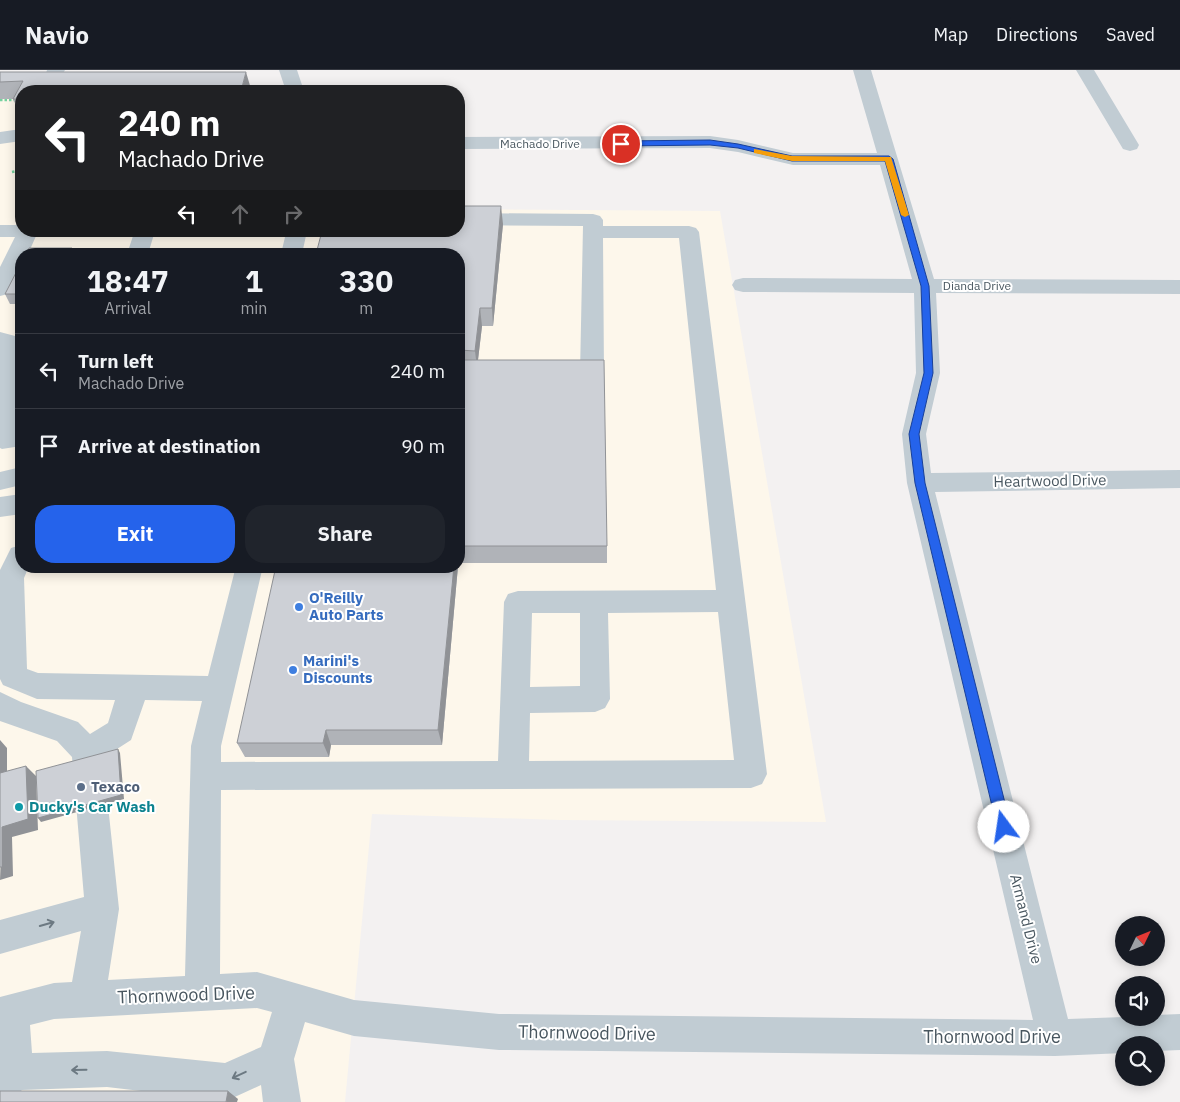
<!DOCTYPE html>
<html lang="en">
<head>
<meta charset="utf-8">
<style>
  :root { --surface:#171b24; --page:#20242c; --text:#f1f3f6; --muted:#9ea1a6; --line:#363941; --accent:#2563eb }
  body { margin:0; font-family:"IBM Plex Sans",sans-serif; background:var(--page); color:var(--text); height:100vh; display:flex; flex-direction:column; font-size:19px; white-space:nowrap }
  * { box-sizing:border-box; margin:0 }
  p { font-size:16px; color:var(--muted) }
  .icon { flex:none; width:28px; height:28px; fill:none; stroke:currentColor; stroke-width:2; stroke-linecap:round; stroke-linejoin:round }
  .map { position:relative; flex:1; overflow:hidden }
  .side { position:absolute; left:15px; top:178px; width:450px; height:325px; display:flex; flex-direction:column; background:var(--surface); border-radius:20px; box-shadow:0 2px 12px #0003 }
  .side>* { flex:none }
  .hud { position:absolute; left:15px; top:15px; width:450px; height:152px; border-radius:20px; box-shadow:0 2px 12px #0003; background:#202124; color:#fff; overflow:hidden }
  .needle { width:32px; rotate:47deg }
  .tools { position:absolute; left:1115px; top:846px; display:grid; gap:10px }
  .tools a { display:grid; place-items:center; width:50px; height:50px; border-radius:50%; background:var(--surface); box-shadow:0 2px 12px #0003; font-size:25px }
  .pin { position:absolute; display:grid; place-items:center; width:42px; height:42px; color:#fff; margin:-21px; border:2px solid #fff; border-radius:50%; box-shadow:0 1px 5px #0007 }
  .me { position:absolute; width:55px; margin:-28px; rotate:346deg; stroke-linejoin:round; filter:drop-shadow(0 0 4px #0008) }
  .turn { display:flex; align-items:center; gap:18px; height:105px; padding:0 20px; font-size:22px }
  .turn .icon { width:65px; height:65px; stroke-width:2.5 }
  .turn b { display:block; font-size:35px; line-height:42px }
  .lanes { display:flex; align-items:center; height:48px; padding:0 20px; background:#0003; justify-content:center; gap:25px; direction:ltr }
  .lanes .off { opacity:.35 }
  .eta { display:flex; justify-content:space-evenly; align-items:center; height:85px; text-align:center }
  .eta b { font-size:30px; font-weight:700; line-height:35px }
  .primary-button { display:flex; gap:10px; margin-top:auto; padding:10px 20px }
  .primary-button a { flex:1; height:58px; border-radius:20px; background:var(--accent); color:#fff; font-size:20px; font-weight:700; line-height:58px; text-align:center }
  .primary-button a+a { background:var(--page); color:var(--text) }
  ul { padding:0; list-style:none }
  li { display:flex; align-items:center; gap:15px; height:75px; padding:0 20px; border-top:1px solid var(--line) }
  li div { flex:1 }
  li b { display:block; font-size:19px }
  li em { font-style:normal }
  header { display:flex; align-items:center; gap:30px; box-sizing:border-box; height:70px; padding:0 25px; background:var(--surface); border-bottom:1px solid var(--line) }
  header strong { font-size:24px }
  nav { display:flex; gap:28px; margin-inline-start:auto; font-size:18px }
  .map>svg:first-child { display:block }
  .commercial { fill:#fdf7eb; fill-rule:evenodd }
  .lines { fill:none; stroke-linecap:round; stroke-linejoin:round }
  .path { stroke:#75d19f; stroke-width:2.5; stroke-dasharray:2.5 2; stroke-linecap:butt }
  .minor { fill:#c1ccd3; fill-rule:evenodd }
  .wall { fill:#b0b3b8 }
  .shaded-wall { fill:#909296 }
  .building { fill:#cdd0d6; stroke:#909296 }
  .oneway { stroke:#6c7982 }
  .route { fill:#2563eb; stroke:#184099 }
  .slow { fill:#f59e0b }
  .shop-dot { fill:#3f7fe0; stroke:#fff; stroke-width:2 }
  .service-dot { fill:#5c6f8a; stroke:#fff; stroke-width:2 }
  .culture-dot { fill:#0f9aa8; stroke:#fff; stroke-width:2 }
  .labels { text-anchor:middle; stroke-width:4; stroke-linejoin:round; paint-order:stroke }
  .far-street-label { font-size:12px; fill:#48565f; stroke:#fff }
  .street-label { font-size:15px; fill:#48565f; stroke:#fff }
  .shop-label { font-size:15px; font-weight:bold; fill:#366cbe; stroke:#fff; text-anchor:start }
  .service-label { font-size:15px; font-weight:bold; fill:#4e5e75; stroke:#fff; text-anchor:start }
  .culture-label { font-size:15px; font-weight:bold; fill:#0d838f; stroke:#fff; text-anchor:start }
  .near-street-label { font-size:18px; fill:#48565f; stroke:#fff }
</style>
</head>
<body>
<header>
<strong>Navio</strong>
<nav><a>Map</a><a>Directions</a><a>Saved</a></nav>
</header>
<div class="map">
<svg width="1180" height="1032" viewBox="0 0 1180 1032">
  <rect width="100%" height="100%" fill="#f3f1f1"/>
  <path class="commercial" d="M273 17 274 21H21V161H459V139L720 141 826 752 561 750 372 744 345 1032H0V18ZM21 184H459V496H21Z"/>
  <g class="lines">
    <path class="path" d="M0 30H16
      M12 102 21 100"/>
    <path class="minor" d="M47 0H65L58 12 52 13H0V3H46Z
      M279 0H297L304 21H286Z
      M853 0H871L934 209 1180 210V224L936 223 940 303 926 364 931 403 1180 400V418L935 422 1068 949 1124 947 1156 948V945L1180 944V980L1156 981V975H1124V983L1055 986 499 980 354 966 305 952 294 989 301 1032H263L261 1015 226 1031 107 1017 22 1020 13 1028 0 1032V927L54 913 72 912 81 861 0 884V850L84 827 72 687 57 671 0 651V622L21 632 78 652 90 664 108 653 115 630 37 629 3 615 0 609V500L11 478 21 475V496H29L24 508 27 599 38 603 208 606 236 496H263L221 676V692L498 691 504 532 508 524 518 521 716 520 679 168H603L604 304 600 310 592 312 584 310 580 304 583 156 459 155V143L593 144 600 146 603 150V156H689L696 158 699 162 767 704 762 714 751 718 221 720 220 904 257 902 354 930 499 944 1033 950 907 413 902 364 916 303 914 223 743 222 735 220 732 215 735 210 743 208 912 209 880 95H793L738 82 710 78 459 79V67L710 66 738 70 793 83H877ZM718 542 734 690 529 691 530 643 595 642 605 638 610 629 608 543ZM532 543H580V616L530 617ZM145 630 202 631 191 676 185 906 108 910 119 839 103 688 131 670ZM257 938 272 942 261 977 225 993 107 981 32 983 30 955 54 949Z
      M1076 0H1094L1139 75 1137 79 1130 81 1123 79Z
      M21 59V71L0 74V62Z
      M0 155H21V161H155L148 184H127L133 166H36L28 184H21C21 199 16 211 8 224L0 226V197L15 167H0Z
      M238 161H307L302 184H281L285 167H248L241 165Z
      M0 262 15 266 18 271 15 359 21 358V376L2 379 0 378Z
      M21 397V415L0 420V402Z
      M21 424V444L0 447V427Z"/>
  </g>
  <path class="wall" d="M0 2 251 19 21 21V46L13 29H0Z
    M503 154 493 256H482L478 290 607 476V493H459V184Z
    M21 193V239L18 234H10L5 224Z
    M458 496 442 675H331L329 687H245L237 673Z"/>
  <path class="shaded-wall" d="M246 2 251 19 250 21H241Z
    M501 136 503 154 493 256 492 238Z
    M72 178 75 184H70Z
    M480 238 482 256 477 298 475 281Z
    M454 496H458L442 675 438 660Z
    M326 660 331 675 329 687 323 673Z
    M0 670 7 678V715L0 707Z
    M118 679 120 683 124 729 41 752 38 748Z
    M26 696 36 706 38 760 12 767 13 806 0 810 2 757Z
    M228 1021 238 1029 237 1032H226Z"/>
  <path class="building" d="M0 2H246L241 21H21V29H13L23 11 0 12Z
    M459 136H501L492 238H480L475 281 459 280V184H316L322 161H459Z
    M29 178H72L70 184H26Z
    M21 193V230H16L19 224H5Z
    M459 290H604L607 476H459Z
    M276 496H454L438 660H326L323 673H237Z
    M118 679 121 725 38 748 36 701Z
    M26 696 28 749 2 757V797H0V703Z
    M0 1021H228L226 1032H0Z"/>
  <defs><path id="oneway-shaft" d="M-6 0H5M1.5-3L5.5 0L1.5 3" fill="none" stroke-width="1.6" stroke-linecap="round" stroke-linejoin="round" transform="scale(1.25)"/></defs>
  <g class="oneway">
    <use href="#oneway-shaft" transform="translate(47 854) rotate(-16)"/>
    <use href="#oneway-shaft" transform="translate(79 1000) rotate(179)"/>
    <use href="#oneway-shaft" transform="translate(239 1005) rotate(155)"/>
  </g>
  <path class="route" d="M710 70 738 74 792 86H889L893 89 929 216 933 303 919 364 925 413 1011 757 1009 762 1004 764 999 762 997 757 915 413 909 364 924 303 921 216 885 91H792L738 78 710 75 621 76 617 74 621 71Z"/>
  <path class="slow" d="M754 79 792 86 891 87 909 145 905 147 901 145 885 91H792L754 83Z"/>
  <g class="shop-dot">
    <circle cx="299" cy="537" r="5"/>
    <circle cx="293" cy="600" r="5"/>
  </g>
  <circle class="service-dot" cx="81" cy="717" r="5"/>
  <circle class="culture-dot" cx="19" cy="737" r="5"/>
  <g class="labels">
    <g class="far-street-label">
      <text x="540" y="78">Machado Drive</text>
      <text x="977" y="220">Dianda Drive</text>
    </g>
    <g class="street-label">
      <text transform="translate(1050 411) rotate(-1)" y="5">Heartwood Drive</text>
      <text transform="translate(1026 849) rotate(76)" y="5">Armand Drive</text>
    </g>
    <g class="shop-label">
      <text x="309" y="533">O'Reilly<tspan x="309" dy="17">Auto Parts</tspan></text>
      <text x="303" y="596">Marini's<tspan x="303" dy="17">Discounts</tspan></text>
    </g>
    <g class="service-label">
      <text x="91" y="722">Texaco</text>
    </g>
    <g class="culture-label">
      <text x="29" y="742">Ducky's Car Wash</text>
    </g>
    <g class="near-street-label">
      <text transform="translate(186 925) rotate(-2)" y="6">Thornwood Drive</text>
      <text transform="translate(587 963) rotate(1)" y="6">Thornwood Drive</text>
      <text x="992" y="973">Thornwood Drive</text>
    </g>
  </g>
</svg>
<div class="tools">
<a><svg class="needle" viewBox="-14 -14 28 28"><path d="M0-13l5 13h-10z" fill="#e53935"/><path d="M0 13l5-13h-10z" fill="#9ea1a6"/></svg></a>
<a><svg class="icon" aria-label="sound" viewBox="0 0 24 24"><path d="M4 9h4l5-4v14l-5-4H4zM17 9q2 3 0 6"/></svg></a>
<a><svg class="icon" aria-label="search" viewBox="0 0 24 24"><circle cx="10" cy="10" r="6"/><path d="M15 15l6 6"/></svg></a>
</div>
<div class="pin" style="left:621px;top:74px;background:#d93025"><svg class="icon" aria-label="arrive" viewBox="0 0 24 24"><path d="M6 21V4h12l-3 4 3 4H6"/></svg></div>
<svg class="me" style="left:1004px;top:757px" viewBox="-20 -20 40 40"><circle r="19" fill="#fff"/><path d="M0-13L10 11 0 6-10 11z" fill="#2563eb"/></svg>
<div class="hud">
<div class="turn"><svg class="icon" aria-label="left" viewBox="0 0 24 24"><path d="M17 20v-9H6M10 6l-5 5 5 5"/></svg><div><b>240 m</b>Machado Drive</div></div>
<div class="lanes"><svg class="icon" aria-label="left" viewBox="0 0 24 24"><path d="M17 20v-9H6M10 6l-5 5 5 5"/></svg><svg class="icon off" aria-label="ahead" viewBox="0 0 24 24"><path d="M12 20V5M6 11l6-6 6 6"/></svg><svg class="icon off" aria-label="right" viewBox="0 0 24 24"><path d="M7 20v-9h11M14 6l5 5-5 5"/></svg></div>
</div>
<section class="side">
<div class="eta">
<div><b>18:47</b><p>Arrival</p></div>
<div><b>1</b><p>min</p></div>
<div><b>330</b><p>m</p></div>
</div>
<ul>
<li><svg class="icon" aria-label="left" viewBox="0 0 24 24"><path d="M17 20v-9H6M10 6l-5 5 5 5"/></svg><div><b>Turn left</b><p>Machado Drive</p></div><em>240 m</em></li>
<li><svg class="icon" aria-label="arrive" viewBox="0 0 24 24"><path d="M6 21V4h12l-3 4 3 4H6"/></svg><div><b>Arrive at destination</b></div><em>90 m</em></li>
</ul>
<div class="primary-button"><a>Exit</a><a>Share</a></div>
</section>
</div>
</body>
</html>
